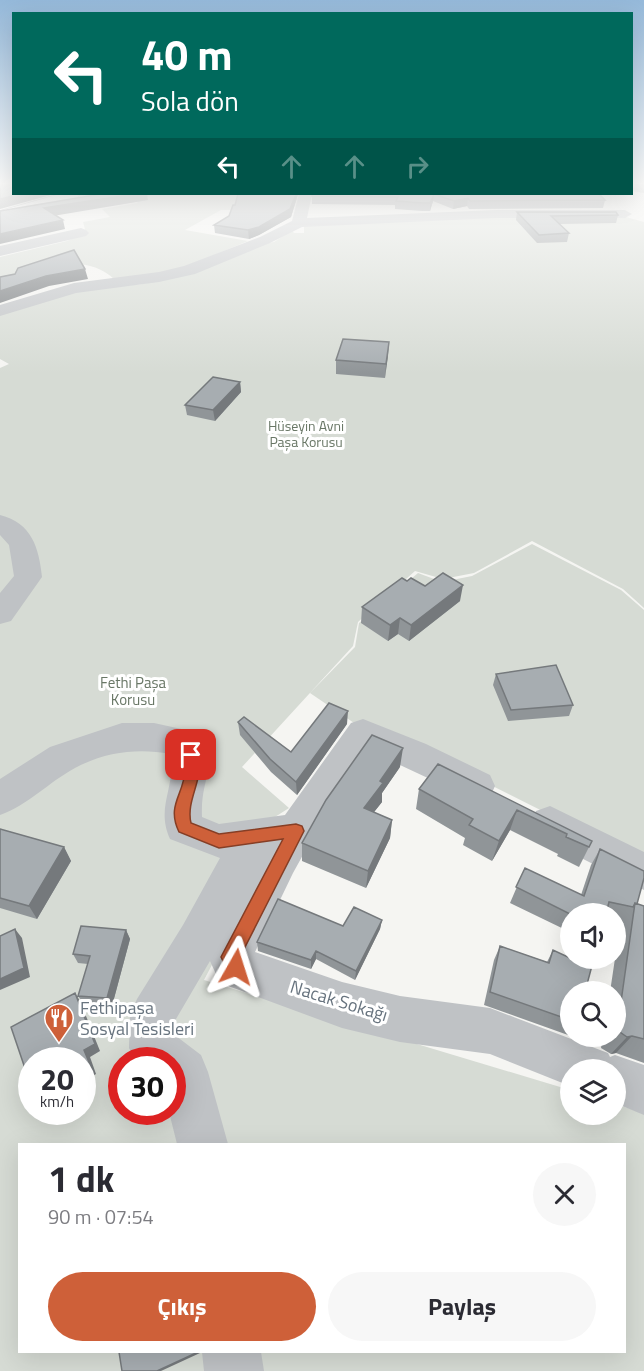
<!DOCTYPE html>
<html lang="tr">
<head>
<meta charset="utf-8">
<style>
  :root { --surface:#fff; --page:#f7f7f7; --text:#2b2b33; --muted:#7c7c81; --accent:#ce6039 }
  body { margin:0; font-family:"Titillium Web",sans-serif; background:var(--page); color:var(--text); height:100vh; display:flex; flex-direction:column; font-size:22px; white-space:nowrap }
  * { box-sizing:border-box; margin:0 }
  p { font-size:20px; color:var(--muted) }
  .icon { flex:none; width:33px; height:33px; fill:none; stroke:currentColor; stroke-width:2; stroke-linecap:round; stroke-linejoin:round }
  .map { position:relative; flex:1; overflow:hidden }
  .sheet { position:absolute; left:18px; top:1143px; width:608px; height:210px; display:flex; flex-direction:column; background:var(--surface); border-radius:0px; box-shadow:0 6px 24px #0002 }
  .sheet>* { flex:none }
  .guide { position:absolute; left:12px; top:12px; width:621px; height:183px; border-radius:0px; box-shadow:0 6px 24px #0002; background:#00695c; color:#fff; overflow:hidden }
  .fabs { position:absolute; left:560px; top:903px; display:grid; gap:12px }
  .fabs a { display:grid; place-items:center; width:66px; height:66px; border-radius:50%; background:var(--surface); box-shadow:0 6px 24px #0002; font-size:30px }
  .speed { position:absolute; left:18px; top:1047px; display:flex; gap:12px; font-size:30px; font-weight:700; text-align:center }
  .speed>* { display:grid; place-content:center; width:78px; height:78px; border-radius:50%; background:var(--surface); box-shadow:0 6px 24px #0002; line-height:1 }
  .speed small { font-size:15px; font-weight:400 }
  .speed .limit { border:9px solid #d22; background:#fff; color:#111 }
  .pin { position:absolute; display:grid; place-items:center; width:51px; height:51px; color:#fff; margin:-26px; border-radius:12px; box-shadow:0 3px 9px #0006 }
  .me { position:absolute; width:66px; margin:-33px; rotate:6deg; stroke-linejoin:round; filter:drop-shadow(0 0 4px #0008) }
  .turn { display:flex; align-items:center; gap:21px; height:126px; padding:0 30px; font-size:27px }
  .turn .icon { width:78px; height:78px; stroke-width:2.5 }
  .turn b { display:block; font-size:42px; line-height:51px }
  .lanes { display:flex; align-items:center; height:57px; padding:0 30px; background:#0003; justify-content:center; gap:30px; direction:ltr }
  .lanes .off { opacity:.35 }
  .round { display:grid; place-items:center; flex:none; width:63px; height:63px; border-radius:32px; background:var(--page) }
  .headline { display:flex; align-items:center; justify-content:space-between; height:102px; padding:0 30px }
  h1 { font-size:36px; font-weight:700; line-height:45px }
  .action { display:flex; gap:12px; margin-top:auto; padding:12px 30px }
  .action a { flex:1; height:69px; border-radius:36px; background:var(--accent); color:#fff; font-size:24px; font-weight:700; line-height:69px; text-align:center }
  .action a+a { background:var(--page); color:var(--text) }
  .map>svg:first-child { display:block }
  .green { fill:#d6dbd4; fill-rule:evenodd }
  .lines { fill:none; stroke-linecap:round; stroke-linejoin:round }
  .major-casing { stroke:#b2b6b9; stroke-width:1 }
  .minor { fill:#bfc2c5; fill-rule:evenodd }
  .major { fill:#fff; fill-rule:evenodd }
  .wall { fill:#909598 }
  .shaded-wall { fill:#75797c }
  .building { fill:#a7adb1; stroke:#75797c; stroke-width:1.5 }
  .route { fill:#ce6039; stroke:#863e25; stroke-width:1.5 }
  .labels { text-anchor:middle; stroke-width:6; stroke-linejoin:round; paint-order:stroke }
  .far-park-label { font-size:14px; fill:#697766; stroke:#fff }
  .park-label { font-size:15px; fill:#697766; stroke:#fff }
  .near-street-label { font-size:18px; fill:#68747f; stroke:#fff }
  .near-poi-label { font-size:18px; fill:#68747f; stroke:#fff; text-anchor:start }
</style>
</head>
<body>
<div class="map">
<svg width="644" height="1371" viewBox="0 0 644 1371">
  <rect width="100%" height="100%" fill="#f5f5f2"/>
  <path class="green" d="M125 194H241L232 210H221L185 230 248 241 166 275 115 280C83 249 38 271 0 281V257L67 241 86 233 83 222 110 217 102 209 138 203Z
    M499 216H622L644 222V608L623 589 532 541 474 573 443 579 415 571 358 622 353 646 242 767 289 808 261 826 262 870 204 980 570 1090V1114H615V1104L644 1113V1371H0V368L9 364 0 359V315L83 290 143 284 260 244 274 242 292 230 294 233H304V225ZM32 1060H82V1112H32ZM122 1060H172V1112H122ZM20 1144H624V1352H20Z
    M532 544 621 590 644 610V862L363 721 357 725 310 693 355 647 359 623 418 573 442 582 472 576Z"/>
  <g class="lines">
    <g class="major-casing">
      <path id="major" d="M60 194H80L78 197 0 219V211Z"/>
    </g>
    <path class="minor" d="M299 194H312L307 218 496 210H625L632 214 625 218H496L302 227 270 243 195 274 159 282 76 293 0 316V305L74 283 159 272 184 266 260 237 292 221Z
      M81 228 86 230 89 233 86 236 0 256V246Z
      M0 515C32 523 39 548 42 577L11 621 0 624V593L14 576 9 545 0 535Z
      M363 719 426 744 490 775 495 786 490 797 477 801 370 751 324 817 293 873 255 952 342 982 400 996 490 1008 608 1053 610 1057 615 1055 644 1065V1115L615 1103V1070H570V1086L490 1054 400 1042 342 1028 220 983 210 961 176 1019V1036L201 1055 208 1072 228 1144H177L169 1112H172V1060H135L129 1048 130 1015 137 999 183 925 220 858 170 839C155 806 177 786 170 754 138 748 105 752 75 768 49 782 28 805 0 815V779L50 747 122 723H154L195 732C219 776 200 776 202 817L219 824 285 815 351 723Z
      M550 806 644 852V890L536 835 531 823 536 811Z
      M202 1352H261L264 1371H204Z"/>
    <use href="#major" class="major"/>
  </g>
  <path class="wall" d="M632 182H644V193L632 191Z
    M238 194H298L291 217 259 235 249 239 215 233 214 225 229 216 235 205Z
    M312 194H599L605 200 603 208 469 209 467 206 453 209 433 201 430 211H422L395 209V205L312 204Z
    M517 212 618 215 616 223 559 224 569 233 567 242 537 243 516 220Z
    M389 342 385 378 336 374V360Z
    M240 382 241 392 215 421 187 415 185 405Z
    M407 581 425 586 460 601 409 641 398 634 388 641 361 623 362 607Z
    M496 674 573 705 569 716 508 721 493 685Z
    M238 722 291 752 347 724 297 795 271 772 240 735Z
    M438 764 592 841 579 867 557 856 558 854 510 830 492 861 463 845 465 838 416 809 419 789Z
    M400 767 382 793V802L374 812 392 820 390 838 366 888 302 861V843Z
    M0 829 64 847 71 861 37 919 0 908Z
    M600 849 637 904 644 906V1063L616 1053 611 1054 601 1048 603 1036H615V992H610L620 925 622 922 615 920V914H570V932L510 903 525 868 581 895 591 865Z
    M382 920 380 929 355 980 316 959 311 969 258 951 257 942Z
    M126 930 130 939 112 1006 84 1004 78 996 88 964 78 963 73 954Z
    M500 946 547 962 553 950 567 957 570 947V1032L568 1035 484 1005 494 960Z"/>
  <path class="shaded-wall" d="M20 194H54L0 209V199Z
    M134 194H147L148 200 47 217 44 208Z
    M296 194H298L291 217 259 235 249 239 248 230Z
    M434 194 433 201 430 211V203Z
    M468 198 467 206 453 209 454 201Z
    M63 220 65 229 0 244V234Z
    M85 269 88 279 49 286 0 303V291L46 276Z
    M389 342 388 356 385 378 386 364Z
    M240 382 241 392 215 421 213 410Z
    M463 585 460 601 409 641 411 625Z
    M400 618 398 634 388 641 390 625Z
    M348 711 347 724 297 795 296 782Z
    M403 748 400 767 382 793V802L363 826 364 808 380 781Z
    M517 810 510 830 492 861 499 841Z
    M392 820 390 838 366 888 368 871Z
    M64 847 71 861 37 919 29 906Z
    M382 920 380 929 355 980 356 971Z
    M15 929 22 938 30 977 0 990V979Z
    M126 930 130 939 112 1006 107 998Z
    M316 951V959L311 969V960Z
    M75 993 80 1001 100 1051 90 1057 96 1074 82 1082 84 1050Z
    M632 1036 616 1053 611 1054 627 1037Z
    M197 1352H200V1353L161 1371H157Z"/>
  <path class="building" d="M0 182H14V194H20L0 199Z
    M632 182H644V185L632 183Z
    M101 194H134L44 208 63 220 0 234V211Z
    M238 194H296L290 209 259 227 248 230 214 225 229 216 233 205H235Z
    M312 194H434L430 203H423L396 201 398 197 312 196Z
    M434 194H599L605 200 470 201 468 198 454 201Z
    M517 212H616L618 215 551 216 569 233 539 235Z
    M74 250 85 269 46 276 0 291V277L15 274 18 268Z
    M343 339 389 342 386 364 336 360Z
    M213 377 240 382 213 410 185 405Z
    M443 573 463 585 411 625 400 618 390 625 362 607 402 578 407 581 411 578 425 586Z
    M556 665 573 705 511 710 496 674Z
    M329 703 348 711 296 782 270 759 238 722 244 717 291 752Z
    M372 735 403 748 380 781 383 783 364 808 392 820 368 871 302 843 326 800Z
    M438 764 592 841 589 847 566 837 567 834 517 810 499 841 469 825 473 819 419 789Z
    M0 829 64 847 29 906 0 898Z
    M600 849 644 871V878L637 904 635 903 633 907 609 902 606 914H570L516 887 525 868 584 896Z
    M278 899 343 926 354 907 382 920 356 971 316 951 311 960 257 942Z
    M635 903 644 906V1039L632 1036 627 1037 617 1030Z
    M81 926 126 930 107 998 78 996 90 956 73 954Z
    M15 929 24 968 0 979V936Z
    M500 946 549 963 553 950 570 958H594L585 992H570V1020L490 992Z
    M75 993 95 1044 84 1050 91 1067 82 1072V1060H32V1089L11 1027Z
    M119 1352H197L196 1353 157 1371H122Z"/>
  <linearGradient id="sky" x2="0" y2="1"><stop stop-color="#95b9da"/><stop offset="0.49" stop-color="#fafaf9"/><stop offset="1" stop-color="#fafaf9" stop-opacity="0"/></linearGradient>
  <rect width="644" height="374" fill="url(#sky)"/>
  <path class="route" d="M191 749 196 751C208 775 185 798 191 823L219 834 296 824 302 826 304 831 240 957 245 967 242 973 236 976 229 973 221 957 283 839 219 848 179 832C166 805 184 795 185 770 185 763 182 758 186 751Z"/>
  <defs>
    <g id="restaurant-pin" transform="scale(1.5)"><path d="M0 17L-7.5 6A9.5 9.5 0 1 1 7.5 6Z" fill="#ce6039" stroke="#fff"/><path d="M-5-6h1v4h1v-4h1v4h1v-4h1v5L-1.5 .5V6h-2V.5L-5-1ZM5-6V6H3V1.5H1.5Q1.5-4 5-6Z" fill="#fff"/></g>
  </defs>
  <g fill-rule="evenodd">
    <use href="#restaurant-pin" x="59" y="1018"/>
  </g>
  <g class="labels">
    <g class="far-park-label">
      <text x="306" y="431">Hüseyin Avni<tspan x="306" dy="16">Paşa Korusu</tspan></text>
    </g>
    <g class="park-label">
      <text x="133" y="688">Fethi Paşa<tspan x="133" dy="17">Korusu</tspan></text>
    </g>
    <g class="near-street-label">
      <text transform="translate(339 1001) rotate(17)" y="6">Nacak Sokağı</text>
    </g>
    <g class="near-poi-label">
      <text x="80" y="1014">Fethipaşa<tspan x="80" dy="21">Sosyal Tesisleri</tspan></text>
    </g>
  </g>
</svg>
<div class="fabs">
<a><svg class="icon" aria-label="sound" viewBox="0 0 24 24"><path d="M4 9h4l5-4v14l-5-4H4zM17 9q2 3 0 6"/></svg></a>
<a><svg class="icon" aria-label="search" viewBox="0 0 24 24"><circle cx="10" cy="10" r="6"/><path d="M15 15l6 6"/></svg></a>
<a><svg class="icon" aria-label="layers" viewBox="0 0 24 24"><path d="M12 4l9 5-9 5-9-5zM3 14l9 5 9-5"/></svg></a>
</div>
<div class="speed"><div>20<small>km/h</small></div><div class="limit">30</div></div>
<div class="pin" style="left:191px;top:755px;background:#d93025"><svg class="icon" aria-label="arrive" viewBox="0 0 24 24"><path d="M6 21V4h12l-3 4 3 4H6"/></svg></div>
<svg class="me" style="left:236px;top:967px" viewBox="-20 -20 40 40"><path d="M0-17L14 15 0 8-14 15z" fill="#ce6039" stroke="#fff" stroke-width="4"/></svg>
<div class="guide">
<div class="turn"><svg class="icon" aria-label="left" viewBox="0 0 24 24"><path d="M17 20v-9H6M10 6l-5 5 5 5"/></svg><div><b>40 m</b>Sola dön</div></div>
<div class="lanes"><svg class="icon" aria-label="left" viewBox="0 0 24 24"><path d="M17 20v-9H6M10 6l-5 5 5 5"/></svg><svg class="icon off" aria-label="ahead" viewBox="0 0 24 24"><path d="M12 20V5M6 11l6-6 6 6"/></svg><svg class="icon off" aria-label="ahead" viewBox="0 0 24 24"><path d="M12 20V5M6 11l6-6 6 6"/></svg><svg class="icon off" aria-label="right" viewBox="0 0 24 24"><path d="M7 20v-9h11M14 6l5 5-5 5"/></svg></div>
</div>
<section class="sheet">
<div class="headline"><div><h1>1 dk</h1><p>90 m · 07:54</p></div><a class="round"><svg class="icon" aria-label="close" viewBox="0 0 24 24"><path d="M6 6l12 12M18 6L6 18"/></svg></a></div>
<div class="action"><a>Çıkış</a><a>Paylaş</a></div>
</section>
</div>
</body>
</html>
